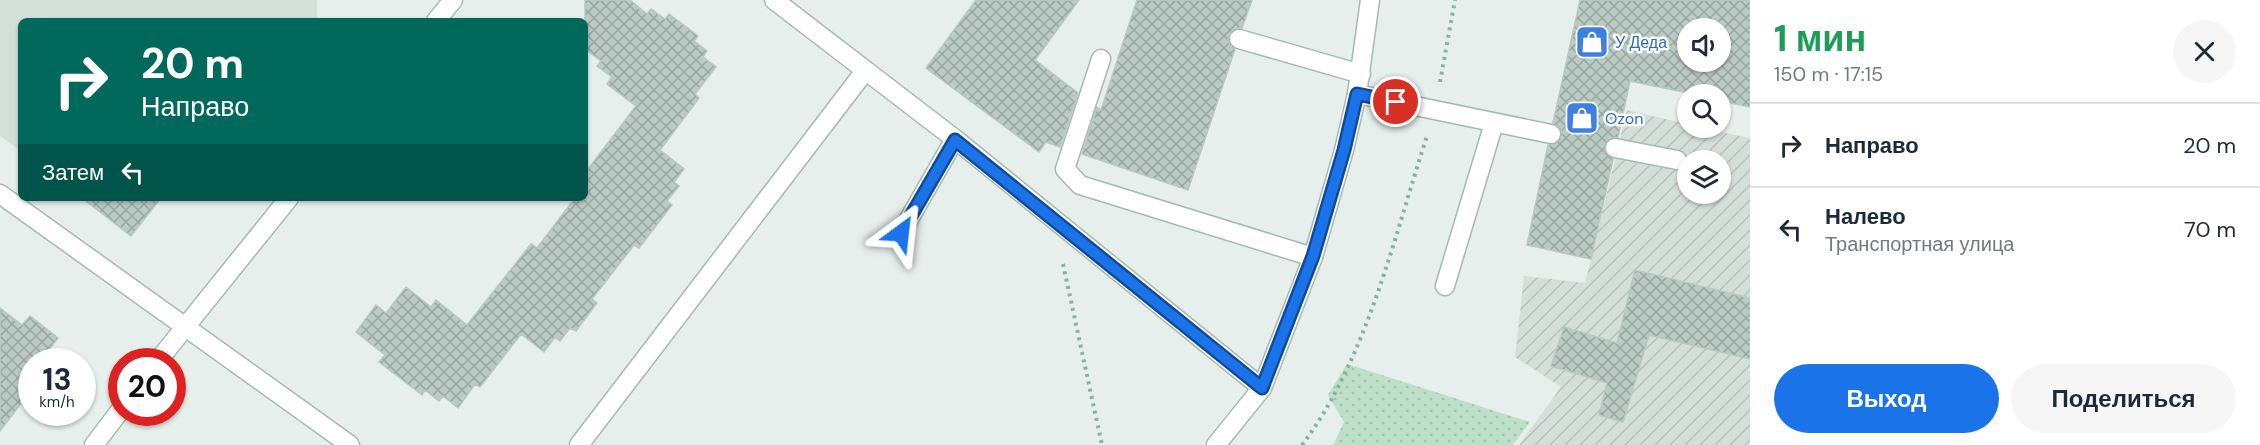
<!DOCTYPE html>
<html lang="ru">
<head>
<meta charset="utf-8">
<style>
  :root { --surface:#fff; --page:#f6f6f7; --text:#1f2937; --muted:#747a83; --line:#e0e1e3; --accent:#1a73e8 }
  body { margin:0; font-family:"DM Sans",sans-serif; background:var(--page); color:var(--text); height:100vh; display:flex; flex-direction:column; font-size:22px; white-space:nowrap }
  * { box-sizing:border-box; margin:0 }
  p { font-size:20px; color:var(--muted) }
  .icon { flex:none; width:33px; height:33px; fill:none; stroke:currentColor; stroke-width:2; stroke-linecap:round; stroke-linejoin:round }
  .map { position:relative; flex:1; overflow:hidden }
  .panel { display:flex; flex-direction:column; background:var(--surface); width:510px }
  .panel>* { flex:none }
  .hud { position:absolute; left:18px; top:18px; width:570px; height:183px; border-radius:9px; box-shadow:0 2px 4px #0004; background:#00695c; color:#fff; overflow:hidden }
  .fabs { position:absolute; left:1677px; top:18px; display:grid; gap:12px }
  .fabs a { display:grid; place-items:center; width:54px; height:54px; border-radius:50%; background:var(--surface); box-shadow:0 2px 4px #0004; font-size:30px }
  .speed { position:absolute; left:18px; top:348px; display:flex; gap:12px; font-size:30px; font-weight:700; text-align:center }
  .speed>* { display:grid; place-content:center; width:78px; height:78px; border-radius:50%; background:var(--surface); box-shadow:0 2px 4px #0004; line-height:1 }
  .speed small { font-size:15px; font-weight:400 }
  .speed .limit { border:9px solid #d22; background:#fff; color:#111 }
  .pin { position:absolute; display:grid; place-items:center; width:51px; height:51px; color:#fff; margin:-26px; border:3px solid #fff; border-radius:50%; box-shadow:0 2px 6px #0007 }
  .me { position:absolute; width:66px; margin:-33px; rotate:30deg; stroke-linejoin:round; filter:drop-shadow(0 0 4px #0008) }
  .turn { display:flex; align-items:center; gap:21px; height:126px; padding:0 24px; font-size:27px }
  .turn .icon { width:78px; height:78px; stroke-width:2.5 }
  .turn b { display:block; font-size:42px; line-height:51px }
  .then { display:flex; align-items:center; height:57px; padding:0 24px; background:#0003; gap:12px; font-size:22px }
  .round { display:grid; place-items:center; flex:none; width:63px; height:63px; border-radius:32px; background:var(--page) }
  .summary { display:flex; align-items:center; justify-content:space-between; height:102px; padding:0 24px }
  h1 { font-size:36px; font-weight:800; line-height:45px; color:#1e9e55 }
  .action { display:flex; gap:12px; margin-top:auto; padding:12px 24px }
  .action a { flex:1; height:69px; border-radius:36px; background:var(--accent); color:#fff; font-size:24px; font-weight:800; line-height:69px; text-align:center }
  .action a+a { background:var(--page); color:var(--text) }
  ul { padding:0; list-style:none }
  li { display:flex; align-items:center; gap:18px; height:84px; padding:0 24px; border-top:2px solid var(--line) }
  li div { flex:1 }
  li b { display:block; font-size:22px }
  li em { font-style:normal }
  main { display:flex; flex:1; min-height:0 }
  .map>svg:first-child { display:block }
  .built { fill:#d4dfda }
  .industrial { fill:url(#industrial-furrows); fill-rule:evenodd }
  .grass { fill:url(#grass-dots) }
  .building { fill:url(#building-cross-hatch); stroke:#b8c9c2; stroke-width:1.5; fill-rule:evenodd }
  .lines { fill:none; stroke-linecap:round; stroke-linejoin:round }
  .service-casing { stroke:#a8b8b2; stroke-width:21 }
  .minor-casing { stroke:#a8b8b2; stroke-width:21 }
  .path { stroke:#86b3a5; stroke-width:4; stroke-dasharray:3 4.5; stroke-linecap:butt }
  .service { stroke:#fff; stroke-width:18 }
  .minor { stroke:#fff; stroke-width:18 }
  .route-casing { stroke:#114b97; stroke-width:15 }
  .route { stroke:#1a73e8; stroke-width:10 }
  .labels { text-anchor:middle; stroke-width:5; stroke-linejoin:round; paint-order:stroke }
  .shop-label { font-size:16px; fill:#366cbe; stroke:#f7fbf9; text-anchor:start }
</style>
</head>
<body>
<main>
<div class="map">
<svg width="1750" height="445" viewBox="0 0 1750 445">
  <defs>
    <pattern id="industrial-furrows" width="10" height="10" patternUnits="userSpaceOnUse" patternTransform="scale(1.5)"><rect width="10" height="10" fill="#d4dfda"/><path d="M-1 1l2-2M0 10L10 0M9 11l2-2" fill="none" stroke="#b6c1bc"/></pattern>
    <pattern id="grass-dots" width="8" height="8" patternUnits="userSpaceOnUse" patternTransform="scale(1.5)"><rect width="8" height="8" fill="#bfe0c8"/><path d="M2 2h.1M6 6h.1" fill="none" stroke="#a4c1ad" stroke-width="1.8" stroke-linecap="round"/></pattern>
    <pattern id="building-cross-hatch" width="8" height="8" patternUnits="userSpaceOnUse" patternTransform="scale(1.5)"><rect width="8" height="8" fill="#bbcac4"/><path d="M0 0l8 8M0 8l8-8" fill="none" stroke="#98a6a0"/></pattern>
  </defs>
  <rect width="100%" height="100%" fill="#e6efeb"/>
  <path class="built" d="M0 0H317V21H21V151L0 136Z"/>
  <path class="industrial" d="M1627 110 1687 124 1688 128H1702L1750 138V445H1519L1561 387 1515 357 1524 276 1585 283ZM1688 160H1720V194H1688Z"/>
  <path class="grass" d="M1347 364 1530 422 1513 445H1333L1344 422 1328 395Z"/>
  <path class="building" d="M585 0H630L647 14 651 9 665 19 669 14 698 36 694 41 707 51 703 57 716 67 695 94 699 98 660 150 684 169 674 182 679 186 667 201 672 205 639 248 634 245 592 299 597 303 576 331 570 328 560 341 555 337 544 352 521 334 480 387 475 384 458 408 443 396 439 401 425 390 422 395 379 362 385 355 356 332 376 305 386 313 406 287 431 307 436 300 467 325 531 244 537 248 575 198H585V173L636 106 607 84 612 77 597 66 601 61 585 49Z
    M976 0H1079L1035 60 1078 93 1060 147 1046 142 1039 152 926 68Z
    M1137 0H1252L1242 28H1236L1228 35V42L1235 49 1188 190 1082 154 1097 107 1101 110Z
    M1580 0H1750V107L1720 101V94H1693L1630 81 1618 137 1611 138 1604 145 1605 152 1613 159 1591 259 1527 245 1548 145 1555 144 1562 137 1561 130 1553 123ZM1688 28H1720V62H1688Z
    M82 198H161L131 236Z
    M1635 270 1750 298V359L1649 335 1623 422 1599 415 1607 383 1551 366 1564 327 1617 343Z
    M0 308 22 325 30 316 58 338 40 362H32V389L0 431Z"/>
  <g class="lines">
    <g class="service-casing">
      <path id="service" d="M774 0 955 139 1262 388
        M436 21 453 0
        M1239 39 1361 74
        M1101 59 1065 169 1080 185 1313 257
        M1357 94 1551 134
        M1615 148 1677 160
        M0 194 350 445
        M901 233 955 139
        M1445 286 1494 123
        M157 362 289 198
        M94 445 122 408
        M579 445 865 71"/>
    </g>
    <g class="minor-casing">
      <path id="minor" d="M1216 445 1262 388 1313 257 1344 150 1357 94 1370 0"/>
    </g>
    <path class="path" d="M1440 82 1455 0
      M1063 264 1102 445
      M1302 445C1367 359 1394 237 1427 136"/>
    <use href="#service" class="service"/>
    <use href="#minor" class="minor"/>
  </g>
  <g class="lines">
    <g class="route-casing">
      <path id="route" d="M901 233 955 140 1262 388 1313 256 1344 150 1357 94 1396 102"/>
    </g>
    <use href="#route" class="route"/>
  </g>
  <defs>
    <g id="shop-square" transform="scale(1.725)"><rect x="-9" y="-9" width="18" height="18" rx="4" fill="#3f7fe0" stroke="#f7fbf9"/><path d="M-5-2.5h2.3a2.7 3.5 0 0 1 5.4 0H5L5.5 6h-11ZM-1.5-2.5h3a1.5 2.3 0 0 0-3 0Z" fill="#fff"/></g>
  </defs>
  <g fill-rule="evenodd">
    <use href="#shop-square" x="1592" y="42"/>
    <use href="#shop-square" x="1582" y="118"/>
  </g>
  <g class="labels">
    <g class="shop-label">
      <text x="1615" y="48">У Деда</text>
      <text x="1605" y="124">Ozon</text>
    </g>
  </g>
</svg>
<div class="fabs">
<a><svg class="icon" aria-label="sound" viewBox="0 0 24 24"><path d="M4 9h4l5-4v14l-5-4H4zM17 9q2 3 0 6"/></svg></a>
<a><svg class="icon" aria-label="search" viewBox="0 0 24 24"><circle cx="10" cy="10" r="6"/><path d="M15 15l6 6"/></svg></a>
<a><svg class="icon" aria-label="layers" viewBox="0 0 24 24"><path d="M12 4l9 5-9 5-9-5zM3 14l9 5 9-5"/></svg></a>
</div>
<div class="speed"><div>13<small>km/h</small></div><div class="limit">20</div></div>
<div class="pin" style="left:1396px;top:102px;background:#d93025"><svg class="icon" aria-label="arrive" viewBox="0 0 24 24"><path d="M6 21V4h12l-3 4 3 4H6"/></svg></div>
<svg class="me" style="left:901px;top:233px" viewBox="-20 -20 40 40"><path d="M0-17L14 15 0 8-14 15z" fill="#1a73e8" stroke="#fff" stroke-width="4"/></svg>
<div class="hud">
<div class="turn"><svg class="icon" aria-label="right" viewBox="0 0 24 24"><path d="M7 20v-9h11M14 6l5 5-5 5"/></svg><div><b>20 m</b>Направо</div></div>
<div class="then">Затем<svg class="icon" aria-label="left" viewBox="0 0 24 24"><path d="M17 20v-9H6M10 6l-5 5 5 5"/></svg></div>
</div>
</div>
<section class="panel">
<div class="summary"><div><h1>1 мин</h1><p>150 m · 17:15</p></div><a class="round"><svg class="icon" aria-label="close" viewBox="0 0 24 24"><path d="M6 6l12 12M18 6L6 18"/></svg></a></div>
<ul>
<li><svg class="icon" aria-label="right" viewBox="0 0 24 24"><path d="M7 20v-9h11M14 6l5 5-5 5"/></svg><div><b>Направо</b></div><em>20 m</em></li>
<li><svg class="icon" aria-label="left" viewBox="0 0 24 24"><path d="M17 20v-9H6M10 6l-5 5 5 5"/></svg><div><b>Налево</b><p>Транспортная улица</p></div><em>70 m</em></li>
</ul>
<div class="action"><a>Выход</a><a>Поделиться</a></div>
</section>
</main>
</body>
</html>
